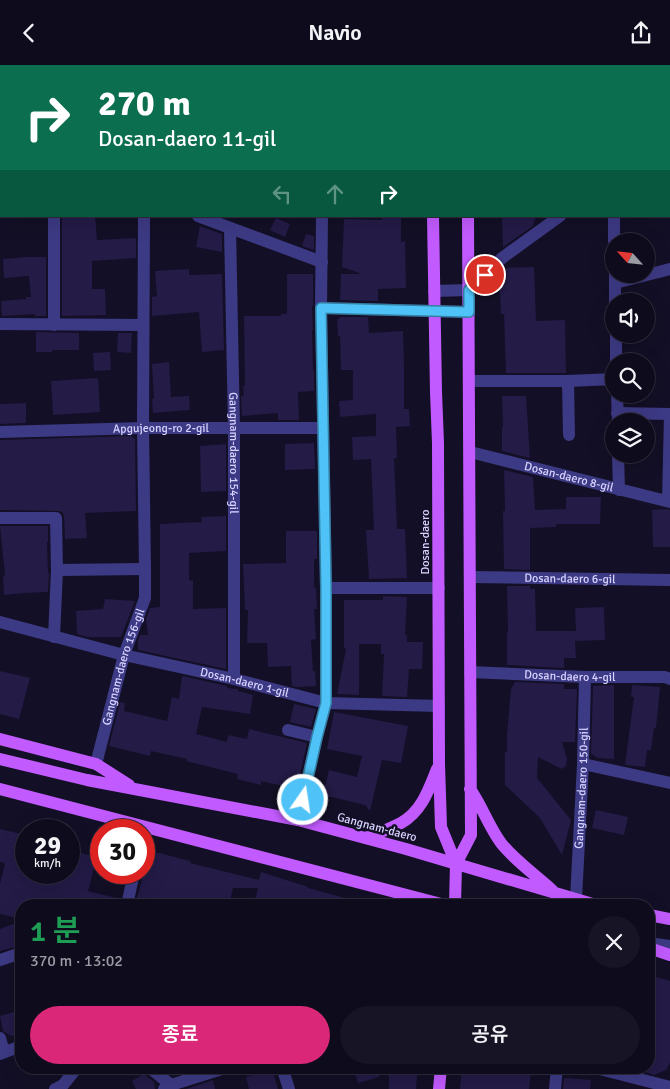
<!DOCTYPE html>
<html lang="ko">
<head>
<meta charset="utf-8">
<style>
  :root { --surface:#0e0b1c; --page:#171425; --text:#f1f3f6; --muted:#9b9ba3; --line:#2e2b3b; --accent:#db2777 }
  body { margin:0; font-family:Signika,"Noto Sans KR",sans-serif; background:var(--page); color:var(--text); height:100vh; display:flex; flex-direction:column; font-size:19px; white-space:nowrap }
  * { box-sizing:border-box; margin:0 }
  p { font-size:16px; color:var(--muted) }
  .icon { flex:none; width:28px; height:28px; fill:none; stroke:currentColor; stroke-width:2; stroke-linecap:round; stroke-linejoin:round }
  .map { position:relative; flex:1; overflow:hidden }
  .details { position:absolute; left:15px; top:834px; width:640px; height:175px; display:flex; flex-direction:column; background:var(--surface); border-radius:20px; box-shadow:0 5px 20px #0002,0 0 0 1px var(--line) }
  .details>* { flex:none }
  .banner { position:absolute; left:0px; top:0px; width:670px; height:152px; box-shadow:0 5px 20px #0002,0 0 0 1px var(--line); background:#0b6e4f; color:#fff; overflow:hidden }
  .needle { width:32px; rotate:297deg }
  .controls { position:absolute; left:605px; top:168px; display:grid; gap:10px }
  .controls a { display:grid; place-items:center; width:50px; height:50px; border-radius:50%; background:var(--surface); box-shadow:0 5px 20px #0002,0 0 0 1px var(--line); font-size:25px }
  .speed { position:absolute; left:15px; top:754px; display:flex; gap:10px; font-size:25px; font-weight:700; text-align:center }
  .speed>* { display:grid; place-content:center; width:65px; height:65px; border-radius:50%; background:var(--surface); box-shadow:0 5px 20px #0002,0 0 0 1px var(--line); line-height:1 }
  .speed small { font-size:12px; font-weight:400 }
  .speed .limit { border:8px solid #d22; background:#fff; color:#111 }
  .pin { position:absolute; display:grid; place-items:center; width:42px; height:42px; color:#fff; margin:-21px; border:2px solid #fff; border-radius:50%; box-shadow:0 1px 5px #0007 }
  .me { position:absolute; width:55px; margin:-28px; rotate:13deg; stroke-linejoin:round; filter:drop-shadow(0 0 4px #0008) }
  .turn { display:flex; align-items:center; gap:18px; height:105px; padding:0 15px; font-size:22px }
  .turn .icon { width:65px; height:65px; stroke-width:2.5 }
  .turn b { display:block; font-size:35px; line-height:42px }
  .lanes { display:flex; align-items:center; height:48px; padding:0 15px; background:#0003; justify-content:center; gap:25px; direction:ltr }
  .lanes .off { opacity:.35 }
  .round { display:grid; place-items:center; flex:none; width:52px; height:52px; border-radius:26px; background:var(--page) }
  .summary { display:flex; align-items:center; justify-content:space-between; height:85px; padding:0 15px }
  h1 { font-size:30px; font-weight:600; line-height:38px; color:#1e9e55 }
  .cta { display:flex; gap:10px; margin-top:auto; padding:10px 15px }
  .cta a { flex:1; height:58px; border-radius:30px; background:var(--accent); color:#fff; font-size:20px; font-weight:600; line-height:58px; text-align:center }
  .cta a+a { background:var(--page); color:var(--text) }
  header { display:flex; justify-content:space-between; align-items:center; height:65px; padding:0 15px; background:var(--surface); font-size:22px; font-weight:600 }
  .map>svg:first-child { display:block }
  .building { fill:#241b47 }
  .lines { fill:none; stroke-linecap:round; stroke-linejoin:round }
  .minor { stroke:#3d3a85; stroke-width:12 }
  .major { stroke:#c25bff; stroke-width:12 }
  .route-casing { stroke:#337fa1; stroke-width:12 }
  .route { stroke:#4fc3f7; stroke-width:9 }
  .labels { text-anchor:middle; stroke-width:5; stroke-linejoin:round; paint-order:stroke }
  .street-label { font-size:12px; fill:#d9d4ff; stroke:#130f26 }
</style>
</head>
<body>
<header><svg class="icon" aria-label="back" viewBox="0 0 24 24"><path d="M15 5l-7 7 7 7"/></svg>Navio<svg class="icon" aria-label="share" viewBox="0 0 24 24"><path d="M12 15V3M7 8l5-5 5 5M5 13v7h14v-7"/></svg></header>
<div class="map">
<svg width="670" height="1024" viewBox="0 0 670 1024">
  <rect width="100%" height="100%" fill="#130f26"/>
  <path class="building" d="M62 151H95L97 175 136 173V193L92 196V224H105L106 250 62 251Z
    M382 151H401V177L405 176 406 223 378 224V236L340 235 341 209H362L342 202 344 154 382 155Z
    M502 151H536L533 161 503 182Z
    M276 153 290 159 285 172 270 165Z
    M200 161 222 169V187L196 182Z
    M306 169 314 171V185L302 181Z
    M28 192H46V251H35V249L2 251 1 236 26 234V232H31L29 211 4 213 3 194Z
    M534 202 536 256 565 255 566 308H506L504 249H501L499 208 504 203Z
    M189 204V210L222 209 224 285 202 287 199 247 152 251V232L157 231 155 206Z
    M287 209H313V241H312L313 265H312L313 306H314V326L298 327 299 355H278V348L242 351 241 331H244L243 321H245L244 251H281V249H287Z
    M340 252H368L369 268 403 266 404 301V344H409L410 361 396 362 397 393H394L397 464H405L407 513 369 514 366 465H374L371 394 353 395 352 372 376 371V349L340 352 339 336 353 335V305H341L340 271H338L337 254H339Z
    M36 267 79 268V285H52V287H36Z
    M118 268H132L131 288 117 287Z
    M110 287 111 305 94 306 93 288Z
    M169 297 171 332 189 331 190 345 153 348 152 334H154L152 299Z
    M98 313 100 347 53 350 51 316Z
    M502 331H526L530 393 502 386V362H503Z
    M26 338V358L0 359V339Z
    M131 371 135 374 136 446 85 448 87 473 65 474 64 452 63 448 60 446 0 445V375Z
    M314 378 315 404 285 405V379Z
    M226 379V426L201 427 200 381Z
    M504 405 533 412 535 445 566 444V432H601L600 459H556V462L530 463V505L504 504 503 446H505Z
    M666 444 670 445V482H653L652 445Z
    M226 451V486L189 488V515L193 516V544L226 543V604L138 585V576L140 570H148L146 554 150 543 160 542V459L202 457 201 452Z
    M0 461H48V477H47L48 508H49L48 527 25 528 4 530 3 511 5 510Z
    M286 466H317V494H314V523H316L317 544H314L316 574 311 575 313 606H315L316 621 298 622 292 621 291 601 268 602 267 578H247L248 545H245L243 499 286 498Z
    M507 521H530V524H535L536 566H576L575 543 604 542 605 575 575 576 576 593H564V603L507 600V567H508Z
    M383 531 407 532 405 570H407V577H423L422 604H409L407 632 382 631 384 589H381V579H359V630L337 629 346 584 344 583V535H383Z
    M105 534 135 536 121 572H87L77 569 76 546 103 544Z
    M0 606 30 613 19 654 0 649Z
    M182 611 227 621V623L238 624V626L253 630 250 649 202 642 196 669 227 677 228 670 247 674 249 664 307 678 297 724 261 716V720L237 714 238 709 186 696 187 694 151 686 150 691 109 681 120 637 125 638 124 646 167 656 172 632 179 634Z
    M515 617 564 619V624H577L575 677H562L567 694 566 701 562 704 538 692 537 713 571 755 562 790 540 753 505 720V687H507V670L511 624Z
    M614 620V694L598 693 591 689 593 621Z
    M632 620 660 622 656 663H654L651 685H647L645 702 625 700 634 632H631Z
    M294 639 316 644 311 662 290 657Z
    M334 647 408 661 401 698 382 695 370 746 365 740 323 730 329 705 357 712 362 691 327 684Z
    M596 745 628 752 624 770 592 763Z
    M0 764 26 770V808H69V785L97 792 88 826 120 834 119 840H21V854L0 849V819L5 798 0 797Z
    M144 784 190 796V798L259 815 261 807 308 822V823L360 837V840H254L258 823H233L229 840H135L144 808Z
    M21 856V880L0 886V864Z
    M649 910 670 916V998L666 1005 654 1010 646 1007 647 1002H649Z
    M18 946 21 957V968L11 971 3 966 0 951Z
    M168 1002H199L173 1011Z
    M353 1002H376L379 1012 358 1018Z
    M462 1002H489L531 1007 529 1024H460Z
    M272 1004 278 1024H249L246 1012Z
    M144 1009 154 1017 155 1024H136L132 1016Z
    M389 1009 417 1010 416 1024H389Z
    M564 1013 591 1015 590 1024H563Z
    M213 1015 215 1024H186Z"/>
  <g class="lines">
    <g class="minor">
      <path d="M117 0 121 1"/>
      <path d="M321 0V1"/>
      <path d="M581 0V1"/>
      <path d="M611 0V1"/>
      <path d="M237 1 238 0"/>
      <path d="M0 80 1 81"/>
      <path d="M669 100 670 99"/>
      <path d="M198 151 322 197"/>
      <path d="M614 151V176"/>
      <path id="s1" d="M230 163 234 363V614"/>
      <path d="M615 209V236"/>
      <path d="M615 218 670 204"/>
      <path d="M434 226 469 225 483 213 502 193 560 151"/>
      <path d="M321 243 469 247"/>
      <path d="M0 259 143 260"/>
      <path d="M54 260V151"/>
      <path d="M616 269V296"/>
      <path d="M469 316H568L614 314"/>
      <path d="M568 316 569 370"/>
      <path d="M617 329 618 356"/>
      <path d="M617 348 670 349 668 436"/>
      <path id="s2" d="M0 367 143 363H323"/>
      <path id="s3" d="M470 387 670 437"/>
      <path d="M618 389 619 425"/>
      <path d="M0 453H56L57 505 54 572"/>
      <path d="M57 505 145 504"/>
      <path id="s4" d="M470 512 670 515"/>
      <path d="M326 523H439"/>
      <path id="s5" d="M0 557 124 590 234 614 326 638 439 641"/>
      <path id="s6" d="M470 607 585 612H665L670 614"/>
      <path d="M288 665 317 672"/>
      <path id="s7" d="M96 699 124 590 145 533V504L143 363 144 151"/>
      <path d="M583 699 670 718"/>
      <path d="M298 755 317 672 326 638V523L321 243 322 151"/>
      <path id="s8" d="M576 834 583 699 585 612"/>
      <path d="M127 840 134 808"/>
      <path d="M649 878 670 881"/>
      <path d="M0 895 21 888"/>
      <path d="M0 973 4 987"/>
      <path d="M0 989 21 981"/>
      <path d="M149 1002 171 1020"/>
      <path d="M282 1002 289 1024"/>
      <path d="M592 1002 670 1022"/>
      <path d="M55 1024 63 1020 76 1004 80 1002"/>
      <path d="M164 1024 171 1020 228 1002"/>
      <path d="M555 1024 557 1002"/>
    </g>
    <path class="major" d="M431 0V1
      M466 0V1
      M433 151 436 327 438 378 439 699 441 762 456 799 455 840
      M0 674 96 699 129 720
      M0 694 87 715 298 755 406 784 596 840
      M0 724 445 840
      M470 724C482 741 489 762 501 778 515 796 536 810 553 826
      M366 773C377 768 390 764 401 758 422 746 429 724 437 704
      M456 799 471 770 468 151
      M649 850 670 854
      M649 883 670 890
      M439 1024 441 1002"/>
  </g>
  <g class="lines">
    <g class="route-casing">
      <path id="route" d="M303 735 317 672 326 638V523L321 243 469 247V225L485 210"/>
    </g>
    <use href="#route" class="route"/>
  </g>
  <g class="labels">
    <g class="street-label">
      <text dy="4" stroke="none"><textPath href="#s2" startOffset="161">Apgujeong-ro 2-gil</textPath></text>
      <text dy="4" stroke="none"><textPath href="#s1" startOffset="225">Gangnam-daero 154-gil</textPath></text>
      <text dy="4" stroke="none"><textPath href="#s3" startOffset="102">Dosan-daero 8-gil</textPath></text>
      <text transform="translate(425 477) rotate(-90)" y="4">Dosan-daero</text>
      <text dy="4" stroke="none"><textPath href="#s4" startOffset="100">Dosan-daero 6-gil</textPath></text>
      <text dy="4" stroke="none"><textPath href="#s7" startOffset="101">Gangnam-daero 156-gil</textPath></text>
      <text dy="4" stroke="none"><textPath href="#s6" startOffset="100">Dosan-daero 4-gil</textPath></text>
      <text dy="4" stroke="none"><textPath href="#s5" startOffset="252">Dosan-daero 1-gil</textPath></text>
      <text dy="4" stroke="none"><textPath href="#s8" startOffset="111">Gangnam-daero 150-gil</textPath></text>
      <text transform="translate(377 762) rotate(15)" y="4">Gangnam-daero</text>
    </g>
  </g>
</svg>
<div class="controls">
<a><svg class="needle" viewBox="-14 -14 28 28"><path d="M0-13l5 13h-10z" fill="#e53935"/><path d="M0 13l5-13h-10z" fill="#9b9ba3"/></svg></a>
<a><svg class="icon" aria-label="sound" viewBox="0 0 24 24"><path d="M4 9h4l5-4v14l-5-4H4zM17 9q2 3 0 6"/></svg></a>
<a><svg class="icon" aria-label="search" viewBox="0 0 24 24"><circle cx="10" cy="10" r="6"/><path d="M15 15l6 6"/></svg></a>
<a><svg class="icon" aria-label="layers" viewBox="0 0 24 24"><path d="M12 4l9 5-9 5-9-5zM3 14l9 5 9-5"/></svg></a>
</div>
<div class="speed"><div>29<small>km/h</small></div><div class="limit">30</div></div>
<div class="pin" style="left:485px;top:210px;background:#d93025"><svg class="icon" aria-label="arrive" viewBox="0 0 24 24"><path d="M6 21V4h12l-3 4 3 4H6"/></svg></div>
<svg class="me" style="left:303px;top:735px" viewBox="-20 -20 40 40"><circle r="17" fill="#4fc3f7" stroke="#fff" stroke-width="3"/><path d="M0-11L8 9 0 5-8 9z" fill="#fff"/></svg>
<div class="banner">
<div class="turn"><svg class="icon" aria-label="right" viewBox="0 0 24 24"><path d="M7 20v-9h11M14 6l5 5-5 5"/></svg><div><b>270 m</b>Dosan-daero 11-gil</div></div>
<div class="lanes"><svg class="icon off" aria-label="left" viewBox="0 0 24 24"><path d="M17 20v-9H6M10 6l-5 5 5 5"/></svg><svg class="icon off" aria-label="ahead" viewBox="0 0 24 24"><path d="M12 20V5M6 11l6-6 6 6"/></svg><svg class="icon" aria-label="right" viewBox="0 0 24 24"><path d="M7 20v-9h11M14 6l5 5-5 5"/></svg></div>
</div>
<section class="details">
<div class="summary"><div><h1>1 분</h1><p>370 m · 13:02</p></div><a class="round"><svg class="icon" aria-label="close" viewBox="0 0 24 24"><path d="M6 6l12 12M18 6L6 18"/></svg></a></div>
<div class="cta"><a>종료</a><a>공유</a></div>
</section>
</div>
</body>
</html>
